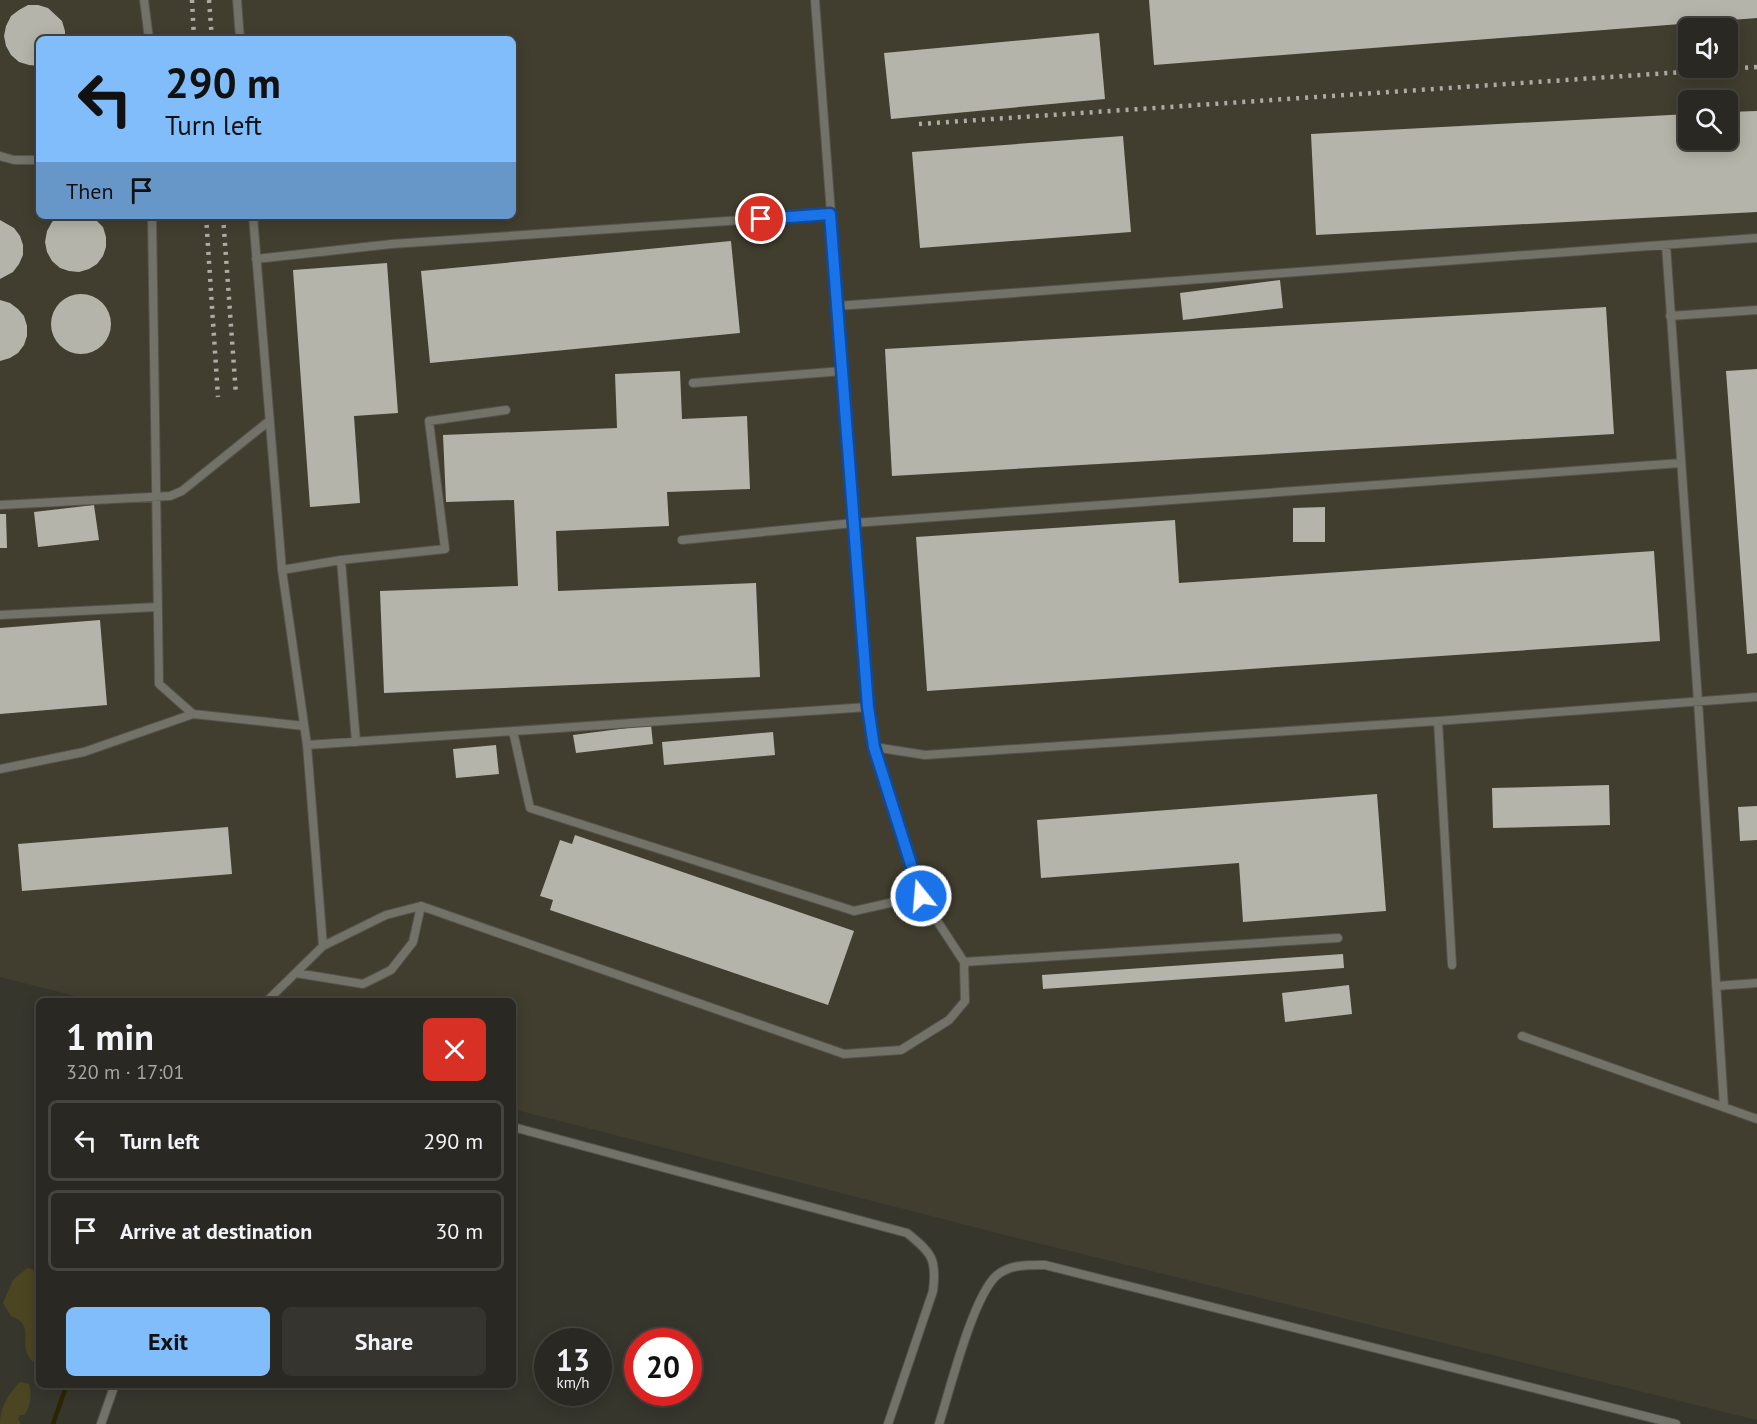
<!DOCTYPE html>
<html lang="en">
<head>
<meta charset="utf-8">
<style>
  :root { --surface:#292822; --page:#35342f; --text:#f1f3f6; --muted:#a5a6a5; --line:#454440; --accent:#80bdfa }
  body { margin:0; font-family:"PT Sans",sans-serif; background:var(--page); color:var(--text); height:100vh; display:flex; flex-direction:column; font-size:22px; white-space:nowrap }
  * { box-sizing:border-box; margin:0 }
  p { font-size:20px; color:var(--muted) }
  .icon { flex:none; width:33px; height:33px; fill:none; stroke:currentColor; stroke-width:2; stroke-linecap:round; stroke-linejoin:round }
  .map { position:relative; flex:1; overflow:hidden }
  .details { position:absolute; left:36px; top:998px; width:480px; height:390px; display:flex; flex-direction:column; background:var(--surface); border-radius:9px; box-shadow:0 3px 15px #0003,0 0 0 2px var(--line) }
  .details>* { flex:none }
  .hud { position:absolute; left:36px; top:36px; width:480px; height:183px; border-radius:9px; box-shadow:0 3px 15px #0003,0 0 0 2px var(--line); background:#80bdfa; color:#111; overflow:hidden }
  .fabs { position:absolute; left:1678px; top:18px; display:grid; gap:12px }
  .fabs a { display:grid; place-items:center; width:60px; height:60px; border-radius:9px; background:var(--surface); box-shadow:0 3px 15px #0003,0 0 0 2px var(--line); font-size:30px }
  .speed { position:absolute; left:534px; top:1328px; display:flex; gap:12px; font-size:30px; font-weight:700; text-align:center }
  .speed>* { display:grid; place-content:center; width:78px; height:78px; border-radius:50%; background:var(--surface); box-shadow:0 3px 15px #0003,0 0 0 2px var(--line); line-height:1 }
  .speed small { font-size:15px; font-weight:400 }
  .speed .limit { border:9px solid #d22; background:#fff; color:#111 }
  .pin { position:absolute; display:grid; place-items:center; width:51px; height:51px; color:#fff; margin:-26px; border:3px solid #fff; border-radius:50%; box-shadow:0 2px 6px #0007 }
  .me { position:absolute; width:66px; margin:-33px; rotate:343deg; stroke-linejoin:round; filter:drop-shadow(0 0 4px #0008) }
  .turn { display:flex; align-items:center; gap:21px; height:126px; padding:0 30px; font-size:27px }
  .turn .icon { width:78px; height:78px; stroke-width:2.5 }
  .turn b { display:block; font-size:42px; line-height:51px }
  .then { display:flex; align-items:center; height:57px; padding:0 30px; background:#0003; gap:12px; font-size:22px }
  .round { display:grid; place-items:center; flex:none; width:63px; height:63px; border-radius:9px; background:var(--page) }
  .head { display:flex; align-items:center; justify-content:space-between; height:102px; padding:0 30px }
  h1 { font-size:36px; font-weight:800; line-height:45px }
  .primary-button { display:flex; gap:12px; margin-top:auto; padding:12px 30px }
  .primary-button a { flex:1; height:69px; border-radius:9px; background:var(--accent); color:#111; font-size:24px; font-weight:800; line-height:69px; text-align:center }
  .primary-button a+a { background:var(--page); color:var(--text) }
  ul { padding:0; list-style:none }
  li { display:flex; align-items:center; gap:18px; height:81px; margin:0 12px 9px; padding:0 18px; border:3px solid var(--line); border-radius:9px }
  li div { flex:1 }
  li b { display:block; font-size:22px }
  li em { font-style:normal }
  .map>svg:first-child { display:block }
  .built { fill:#413e2f; fill-rule:evenodd }
  .green { fill:#4c4521 }
  .lines { fill:none; stroke-linecap:round; stroke-linejoin:round }
  .stream { stroke:#2c2600; stroke-width:4.5 }
  .building { fill:#b5b4aa }
  .service-casing { stroke:#54534c; stroke-width:10 }
  .service { stroke:#737268; stroke-width:8 }
  .rail { stroke:#acaba5; stroke-width:4.5; stroke-dasharray:3 6; stroke-linecap:butt }
  .route-casing { stroke:#114b97; stroke-width:15 }
  .route { stroke:#1a73e8; stroke-width:10 }
</style>
</head>
<body>
<div class="map">
<svg width="1757" height="1424" viewBox="0 0 1757 1424">
  <rect width="100%" height="100%" fill="#37362d"/>
  <path class="built" d="M0 0H1757V1420L1009 1236 513 1109V1000H91L0 977ZM1689 28H1728V68H1689ZM39 39H513V216H39ZM1689 100H1728V140H1689Z"/>
  <path class="green" d="M27 1268 32 1269 39 1276V1366C10 1349 41 1327 11 1316L3 1303 13 1280Z
    M20 1382 29 1384C32 1393 31 1407 24 1415H20L18 1419 21 1424H0C0 1406 8 1395 20 1382Z"/>
  <g class="lines">
    <path class="stream" d="M53 1424 67 1384"/>
  </g>
  <path class="building" d="M1149 0H1757V18L1154 65Z
    M28 5H38L48 8 62 21 65 31V39H39V66L29 65 19 62 11 55 6 46 4 36 6 26 11 16 19 10Z
    M1099 33 1105 99 891 119 884 53Z
    M1757 111V212L1316 235 1311 134 1689 114V140H1728V112Z
    M1123 136 1131 232 920 248 912 152Z
    M59 216H92L103 227 106 237V247L103 256 97 264 89 269 79 272 69 271 60 268 52 261 47 252 45 242 47 231 52 222Z
    M0 220 14 228 20 236 23 245V255L19 264 13 272 0 279Z
    M731 241 740 333 430 363 421 271Z
    M387 263 398 413 354 416 360 503 310 507 293 270Z
    M1280 280 1283 308 1183 320 1180 293Z
    M51 324a30 30 0 1 1 60 0a30 30 0 1 1-60 0Z
    M0 300 10 303 18 309 24 316 27 326V336L24 345 18 353 10 358 0 361Z
    M1606 307 1614 434 892 476 885 349Z
    M1757 369V653L1747 654 1726 371Z
    M680 371 682 419 747 416 750 489 667 492 669 526 556 531 558 591 756 583 760 677 384 693 380 591 518 586 514 500 446 502 443 435 617 428 615 374Z
    M94 505 99 540 38 547 34 512Z
    M1325 507V542H1293V508Z
    M0 514H6L7 548H0Z
    M1175 520 1179 583 1654 551 1660 641 927 691 916 537Z
    M100 620 107 705 0 714V628Z
    M651 725 653 744 576 753 573 735Z
    M773 732 775 755 664 765 662 742Z
    M496 745 499 774 456 778 453 749Z
    M1609 785 1610 825 1493 828 1492 788Z
    M1377 794 1386 911 1243 922 1239 863 1041 878 1037 820Z
    M1757 806V840L1740 841 1738 807Z
    M228 827 232 874 22 891 18 844Z
    M575 835 854 931 828 1005 550 910 553 900 540 896 560 840 572 844Z
    M1343 954 1344 968 1043 989 1042 975Z
    M1349 985 1352 1014 1285 1022 1282 993Z"/>
  <g class="lines">
    <g class="service-casing">
      <path id="service" d="M144 0 149 39
        M237 0 240 39
        M0 156 14 160H39
        M152 216 159 684 193 714 304 726
        M253 216 282 570 307 745
        M1666 245 1698 701 1724 1107
        M256 259 392 244 830 214
        M837 306 1757 238
        M1670 316 1757 310
        M693 383 842 371
        M0 505 170 496 182 491 269 421
        M682 540 854 523 1681 463
        M341 560 356 742
        M282 570 341 560 445 549 429 421 506 410
        M0 615 157 607
        M1438 721 1452 965
        M513 731 530 808 854 911 921 896
        M874 747 925 755 1438 721 1757 697
        M0 769 84 752 193 714
        M323 946 386 915 421 906 844 1054 901 1050 949 1020 965 1001 964 962 921 896 874 747 868 707 815 0
        M964 962 1338 938
        M296 973 363 984 391 970 413 942 421 906
        M1716 986 1757 983
        M268 1000 323 946 307 745 868 707
        M1522 1036 1757 1119
        M513 1127 907 1233C932 1253 937 1259 933 1291L888 1424
        M101 1424 115 1384
        M939 1424C950 1390 972 1299 996 1276 1010 1264 1028 1265 1045 1265L1676 1424"/>
    </g>
    <use href="#service" class="service"/>
    <path class="rail" d="M192 0 194 39
      M209 0 212 39
      M919 124 1757 67
      M206 216 218 397
      M223 216 236 395"/>
  </g>
  <g class="lines">
    <g class="route-casing">
      <path id="route" d="M761 219 830 214 868 707 874 747 921 896"/>
    </g>
    <use href="#route" class="route"/>
  </g>
</svg>
<div class="fabs">
<a><svg class="icon" aria-label="sound" viewBox="0 0 24 24"><path d="M4 9h4l5-4v14l-5-4H4zM17 9q2 3 0 6"/></svg></a>
<a><svg class="icon" aria-label="search" viewBox="0 0 24 24"><circle cx="10" cy="10" r="6"/><path d="M15 15l6 6"/></svg></a>
</div>
<div class="speed"><div>13<small>km/h</small></div><div class="limit">20</div></div>
<div class="pin" style="left:761px;top:219px;background:#d93025"><svg class="icon" aria-label="arrive" viewBox="0 0 24 24"><path d="M6 21V4h12l-3 4 3 4H6"/></svg></div>
<svg class="me" style="left:921px;top:896px" viewBox="-20 -20 40 40"><circle r="17" fill="#1a73e8" stroke="#fff" stroke-width="3"/><path d="M0-11L8 9 0 5-8 9z" fill="#fff"/></svg>
<div class="hud">
<div class="turn"><svg class="icon" aria-label="left" viewBox="0 0 24 24"><path d="M17 20v-9H6M10 6l-5 5 5 5"/></svg><div><b>290 m</b>Turn left</div></div>
<div class="then">Then<svg class="icon" aria-label="arrive" viewBox="0 0 24 24"><path d="M6 21V4h12l-3 4 3 4H6"/></svg></div>
</div>
<section class="details">
<div class="head"><div><h1>1 min</h1><p>320 m · 17:01</p></div><a class="round" style="background:#d93025;color:#fff"><svg class="icon" aria-label="close" viewBox="0 0 24 24"><path d="M6 6l12 12M18 6L6 18"/></svg></a></div>
<ul>
<li><svg class="icon" aria-label="left" viewBox="0 0 24 24"><path d="M17 20v-9H6M10 6l-5 5 5 5"/></svg><div><b>Turn left</b></div><em>290 m</em></li>
<li><svg class="icon" aria-label="arrive" viewBox="0 0 24 24"><path d="M6 21V4h12l-3 4 3 4H6"/></svg><div><b>Arrive at destination</b></div><em>30 m</em></li>
</ul>
<div class="primary-button"><a>Exit</a><a>Share</a></div>
</section>
</div>
</body>
</html>
